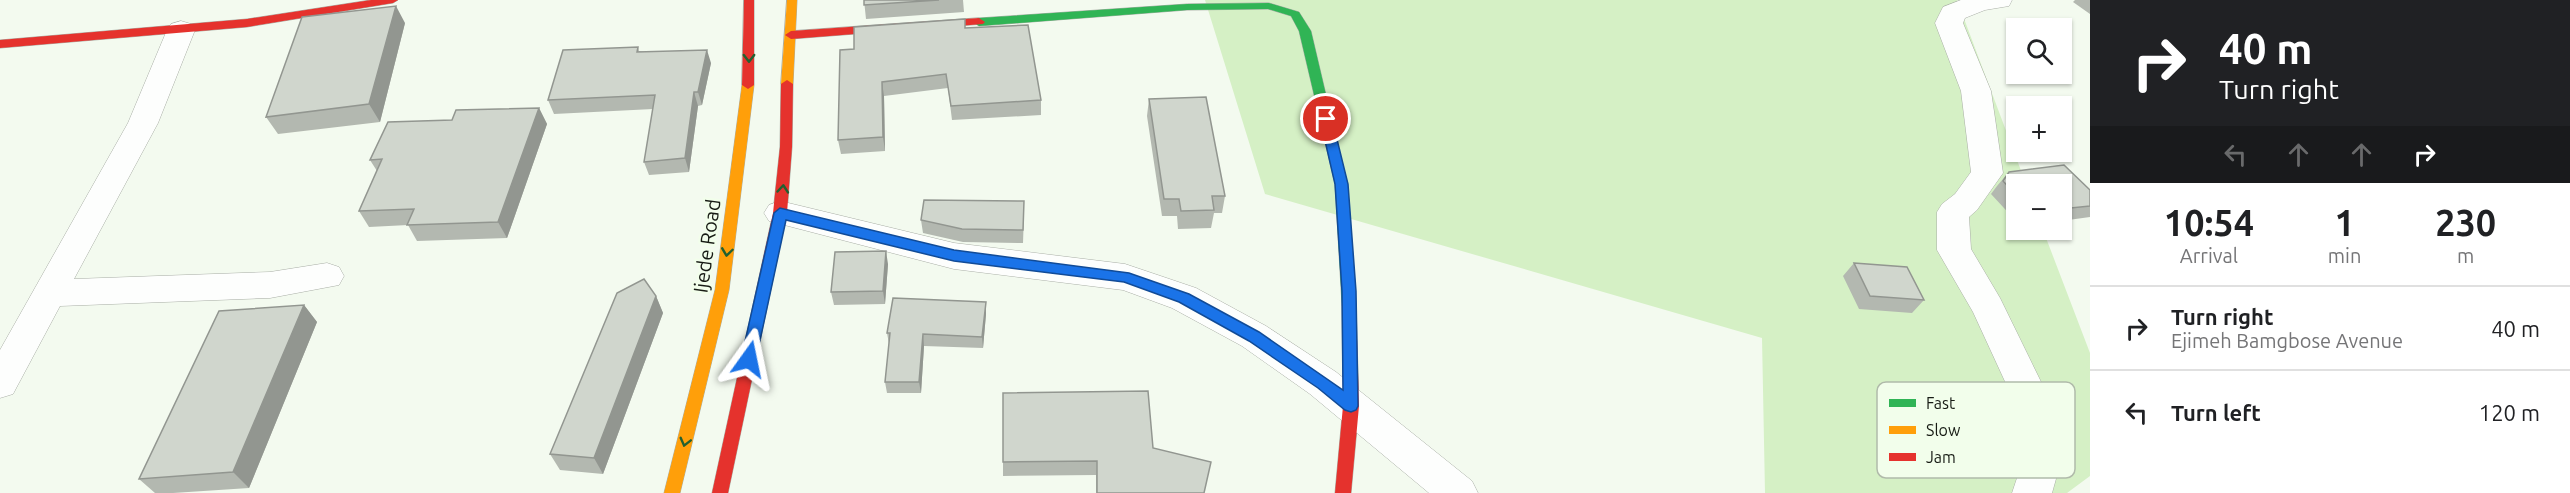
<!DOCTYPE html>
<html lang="en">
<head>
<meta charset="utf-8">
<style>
  :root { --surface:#fff; --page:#f6f6f6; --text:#202124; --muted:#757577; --line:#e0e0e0 }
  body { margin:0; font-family:Ubuntu,sans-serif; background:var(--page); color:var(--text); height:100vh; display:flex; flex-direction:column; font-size:22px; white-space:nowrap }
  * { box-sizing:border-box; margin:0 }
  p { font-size:20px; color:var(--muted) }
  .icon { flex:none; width:33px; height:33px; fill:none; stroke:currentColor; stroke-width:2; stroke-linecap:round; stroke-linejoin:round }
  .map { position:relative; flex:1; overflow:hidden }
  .drawer { display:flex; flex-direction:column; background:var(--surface); width:480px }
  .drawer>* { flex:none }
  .banner { background:#202124; color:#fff; overflow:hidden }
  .buttons { position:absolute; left:2006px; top:18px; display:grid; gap:12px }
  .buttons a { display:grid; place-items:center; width:66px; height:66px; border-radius:0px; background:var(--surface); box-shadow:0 2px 4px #0004; font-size:30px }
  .pin { position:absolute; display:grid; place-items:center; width:51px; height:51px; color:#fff; margin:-26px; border:3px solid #fff; border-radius:50%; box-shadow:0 2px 6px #0007 }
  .me { position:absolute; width:66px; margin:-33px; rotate:12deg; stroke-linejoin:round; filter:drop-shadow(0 0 4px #0008) }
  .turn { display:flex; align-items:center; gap:21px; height:126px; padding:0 30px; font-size:27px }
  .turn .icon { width:78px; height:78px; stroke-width:2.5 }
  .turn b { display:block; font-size:42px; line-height:51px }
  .lanes { display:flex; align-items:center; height:57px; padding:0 30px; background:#0003; justify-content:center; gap:30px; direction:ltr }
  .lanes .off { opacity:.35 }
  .eta { display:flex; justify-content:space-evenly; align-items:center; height:102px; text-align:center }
  .eta b { font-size:36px; font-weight:700; line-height:42px }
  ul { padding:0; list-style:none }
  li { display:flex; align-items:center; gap:18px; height:84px; padding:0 30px; border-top:2px solid var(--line) }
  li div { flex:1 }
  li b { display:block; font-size:22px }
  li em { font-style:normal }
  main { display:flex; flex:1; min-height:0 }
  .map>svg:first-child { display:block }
  .green { fill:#d5f0c5 }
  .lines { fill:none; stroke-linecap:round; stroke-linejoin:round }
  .street-casing { stroke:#a9aea6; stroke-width:1 }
  .fast-casing { stroke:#a9aea6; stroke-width:1 }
  .slow-casing { stroke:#a9aea6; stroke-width:1 }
  .jam-casing { stroke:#a9aea6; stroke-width:1 }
  .street { fill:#fdfefd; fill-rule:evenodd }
  .fast { fill:#30b455; fill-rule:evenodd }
  .slow { fill:#ff9f0a; fill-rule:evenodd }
  .jam { fill:#e5322d; fill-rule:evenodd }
  .wall { fill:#b3b8b0 }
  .shaded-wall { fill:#929690 }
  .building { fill:#d0d6cd; stroke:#929690; stroke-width:1.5 }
  .oneway { stroke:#226031 }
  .route { fill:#1a73e8; stroke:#114b97; stroke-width:1.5 }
  .labels { text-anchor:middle; stroke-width:5; stroke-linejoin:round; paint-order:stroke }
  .street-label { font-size:20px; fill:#171b14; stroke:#f2feeb }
  .key { fill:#f2feeb; stroke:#b0baaa; stroke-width:1.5 }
  .key-label { font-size:16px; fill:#171b14 }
</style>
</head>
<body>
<main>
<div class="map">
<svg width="2090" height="493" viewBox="0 0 2090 493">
  <rect width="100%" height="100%" fill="#f3faef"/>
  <path class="green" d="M1205 0H1957L2026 184H2016V230H2043L2090 353V476L2067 493H1765L1762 338 1265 194Z"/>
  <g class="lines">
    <g class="street-casing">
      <path id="street" d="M1961 0H2012L2009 6 1985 10 1965 18 1963 23 1991 91 2003 173 1977 210 1969 217 1971 249 2000 298 2044 388 2063 454 2052 493H2012L2025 454 2008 388 1973 312 1937 250V212L1942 204 1955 194 1971 172 1961 91 1935 23 1943 7Z
        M181 21 191 24 195 30 158 123 74 279 270 272 327 263 339 267 344 276 339 285 270 298 60 306 13 394 0 398V350L128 123 167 30 171 24Z
        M780 201 954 243 1125 264 1196 288 1266 326 1336 372 1472 481 1478 493H1429L1310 394 1242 346 1172 308 1123 290 954 269 769 221 764 213 769 205Z"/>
    </g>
    <g class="fast-casing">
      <path id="fast" d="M1269 3 1299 12 1311 31 1347 184 1356 305 1354 309H1344L1342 305 1335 184 1299 31 1291 16 1268 9 1187 10 979 26 973 22 979 18 1187 4Z"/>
    </g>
    <g class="slow-casing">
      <path id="slow" d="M787 0H797L793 84 787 88 781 84Z
        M748 81 754 85 729 290 680 493H664L715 290 742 85Z"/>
    </g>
    <g class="jam-casing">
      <path id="jam" d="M371 0H398L393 3 247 27 0 48V40L247 19Z
        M744 0H754V85L748 89 742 85Z
        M979 18 985 22 983 24 791 39 785 35 791 31Z
        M787 80 793 84 792 147 787 213 728 493H712L773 213 780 147 781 84Z
        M1349 299 1354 301 1356 305 1359 406 1351 493H1335L1343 406 1342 305 1344 301Z"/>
    </g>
    <use href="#street" class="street"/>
    <use href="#fast" class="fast"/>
    <use href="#slow" class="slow"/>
    <use href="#jam" class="jam"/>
  </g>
  <path class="wall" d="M864 0H963L964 12 866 19Z
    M2075 0H2090V14L2073 2Z
    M405 23 380 122 278 134 266 117Z
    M965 28 1041 100V115L952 120 948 88 884 96 885 151 841 154 838 140 854 49Z
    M638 47 639 51 711 63 702 105 698 106 689 172 649 175 644 162 653 109 554 114 548 100Z
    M1149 99 1225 196 1222 213H1214L1211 228 1178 229 1177 216H1162L1147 116Z
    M539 108 547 124 507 238 417 241 408 225 369 227 359 211 377 171 370 160 452 120Z
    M2009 172 2090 190V217L2061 221V184H2016V221L1991 194 1997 186Z
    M1024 214 1023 243 963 242 923 233 921 220Z
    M1854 263 1924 300 1912 313 1859 309 1843 276Z
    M888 264 885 304 834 305 831 292Z
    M656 296 663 313 603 474 560 470 550 454Z
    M304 305 317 322 249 488 173 493H155L139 479Z
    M986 314 983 348 924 346 921 393H887L885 382 889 344 887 333Z
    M1153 448 1204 493H1096V475L1003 476V462Z"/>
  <path class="shaded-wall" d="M396 6 405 23 380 122 369 104Z
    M707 50 711 63 702 105 698 92Z
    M882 82 884 96 885 151 883 137Z
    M694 92 698 106 689 172 685 158Z
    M539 108 547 124 507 238 498 222Z
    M886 251 888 264 885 304 883 291Z
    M656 296 663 313 603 474 594 458Z
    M986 302V314L983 348 982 337Z
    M304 305 317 322 249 488 233 472Z
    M923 334 924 346 921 393 919 382Z"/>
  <path class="building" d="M864 0H939L864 5Z
    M396 6 369 104 266 117 302 17Z
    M965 19V28L1028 25 1041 100 951 106 946 74 882 82 883 137 838 140 840 50 854 49V27Z
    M638 47 637 52 707 50 698 92H694L685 158 644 162 655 95 548 100 563 50Z
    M1206 97 1225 196H1212L1214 210 1181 211 1179 199H1164L1149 99Z
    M539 108 498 222 407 225 414 209 359 211 382 159 370 160 388 122 452 120 456 110Z
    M2064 165 2090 190V206L2061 209V184H2016V195L2003 181 2009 172Z
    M924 200 1024 201 1023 230 962 229 921 220Z
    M886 251 883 291 831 292 835 252Z
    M1854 263 1907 267 1924 300 1870 296Z
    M644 279 656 296 594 458 550 454 617 293Z
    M893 298 986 302 982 337 923 334 919 382H885L890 333H887Z
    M304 305 233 472 139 479 219 311Z
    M1148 391 1153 448 1211 462 1204 493H1097V461L1003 462V393Z"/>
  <defs><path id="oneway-chevron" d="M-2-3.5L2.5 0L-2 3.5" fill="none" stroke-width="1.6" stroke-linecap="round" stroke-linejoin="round" transform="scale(1.5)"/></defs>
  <g class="oneway">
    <use href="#oneway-chevron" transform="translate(749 58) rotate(90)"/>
    <use href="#oneway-chevron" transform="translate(783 189) rotate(-85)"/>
    <use href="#oneway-chevron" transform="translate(727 252) rotate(98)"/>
    <use href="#oneway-chevron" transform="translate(685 442) rotate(104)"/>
  </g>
  <path class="route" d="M1326 115 1332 119 1348 184 1356 291 1358 406 1356 410 1351 412 1345 410 1318 388 1249 341 1179 302 1124 282 954 261 786 220 756 359 754 363H744L741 359 774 213 780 208 954 250 1129 273 1189 294 1259 332 1343 390 1342 291 1335 184 1320 119Z"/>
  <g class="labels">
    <g class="street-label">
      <text transform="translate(707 246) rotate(-82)" y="7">Ijede Road</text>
    </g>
  </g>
  <rect x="1877" y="382" width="198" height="96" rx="9" class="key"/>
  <rect x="1889" y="399" width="27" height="8" fill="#30b455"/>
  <rect x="1889" y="426" width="27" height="8" fill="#ff9f0a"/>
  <rect x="1889" y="453" width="27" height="8" fill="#e5322d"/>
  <g class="key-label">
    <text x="1926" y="409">Fast</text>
    <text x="1926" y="436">Slow</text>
    <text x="1926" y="463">Jam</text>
  </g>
</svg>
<div class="buttons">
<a><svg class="icon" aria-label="search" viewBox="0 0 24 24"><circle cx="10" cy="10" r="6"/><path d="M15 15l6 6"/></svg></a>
<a>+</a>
<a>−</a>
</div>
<div class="pin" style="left:1326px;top:119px;background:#d93025"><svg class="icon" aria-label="arrive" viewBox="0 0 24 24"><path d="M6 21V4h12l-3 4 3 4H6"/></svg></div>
<svg class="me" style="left:749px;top:359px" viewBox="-20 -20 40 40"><path d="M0-17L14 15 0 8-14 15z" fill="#1a73e8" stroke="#fff" stroke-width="4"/></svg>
</div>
<section class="drawer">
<div class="banner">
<div class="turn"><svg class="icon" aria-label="right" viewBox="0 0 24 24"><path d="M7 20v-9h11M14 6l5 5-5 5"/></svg><div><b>40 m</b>Turn right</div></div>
<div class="lanes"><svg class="icon off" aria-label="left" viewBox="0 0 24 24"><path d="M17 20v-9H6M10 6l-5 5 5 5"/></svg><svg class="icon off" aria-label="ahead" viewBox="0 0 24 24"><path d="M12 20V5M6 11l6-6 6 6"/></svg><svg class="icon off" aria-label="ahead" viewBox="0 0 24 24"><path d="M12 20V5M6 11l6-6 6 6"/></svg><svg class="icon" aria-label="right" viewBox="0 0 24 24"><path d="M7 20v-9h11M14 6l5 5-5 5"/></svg></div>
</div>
<div class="eta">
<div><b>10:54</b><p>Arrival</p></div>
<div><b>1</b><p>min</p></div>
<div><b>230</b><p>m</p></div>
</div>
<ul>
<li><svg class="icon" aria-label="right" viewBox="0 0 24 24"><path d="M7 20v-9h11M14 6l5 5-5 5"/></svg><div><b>Turn right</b><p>Ejimeh Bamgbose Avenue</p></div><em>40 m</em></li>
<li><svg class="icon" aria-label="left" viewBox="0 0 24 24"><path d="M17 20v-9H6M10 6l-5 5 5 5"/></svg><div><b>Turn left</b></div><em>120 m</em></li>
</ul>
</section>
</main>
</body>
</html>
